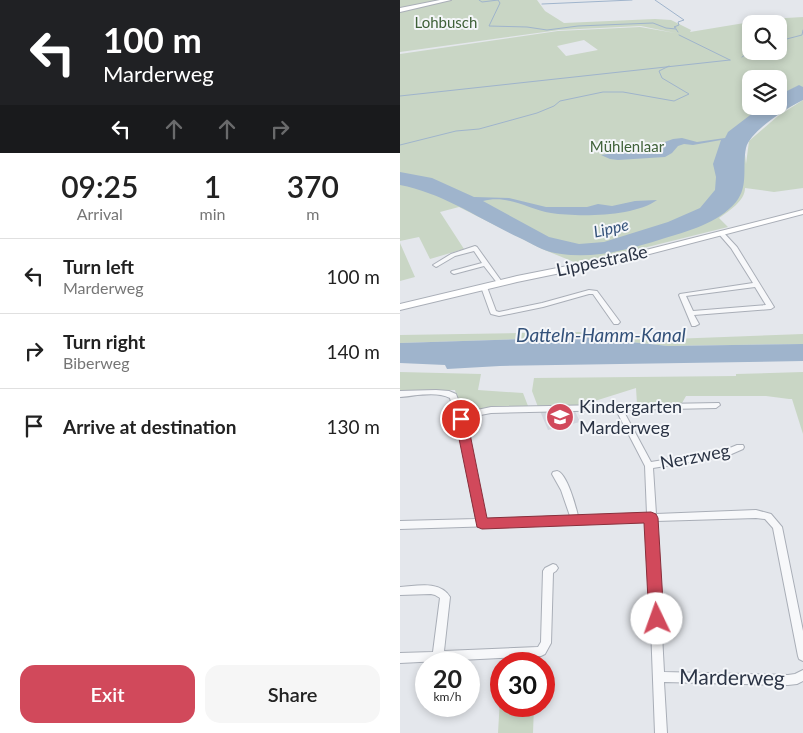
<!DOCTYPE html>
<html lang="en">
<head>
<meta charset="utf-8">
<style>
  :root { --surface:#fff; --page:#f6f6f6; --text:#222; --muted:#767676; --line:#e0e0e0; --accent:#d1495b }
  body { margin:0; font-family:Lato,sans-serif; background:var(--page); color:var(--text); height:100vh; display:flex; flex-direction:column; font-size:19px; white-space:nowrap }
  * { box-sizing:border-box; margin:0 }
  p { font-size:16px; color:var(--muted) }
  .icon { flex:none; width:28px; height:28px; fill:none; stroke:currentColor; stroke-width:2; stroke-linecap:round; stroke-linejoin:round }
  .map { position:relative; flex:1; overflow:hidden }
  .panel { display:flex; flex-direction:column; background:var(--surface); width:400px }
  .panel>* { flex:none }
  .top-card { background:#202124; color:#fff; overflow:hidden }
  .tools { position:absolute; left:342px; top:15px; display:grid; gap:10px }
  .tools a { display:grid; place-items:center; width:45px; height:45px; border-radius:10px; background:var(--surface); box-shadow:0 2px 8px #0003; font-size:25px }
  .speed { position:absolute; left:15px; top:652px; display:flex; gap:10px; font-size:25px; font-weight:700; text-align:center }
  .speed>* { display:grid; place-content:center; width:65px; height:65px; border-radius:50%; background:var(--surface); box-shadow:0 2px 8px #0003; line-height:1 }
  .speed small { font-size:12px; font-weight:400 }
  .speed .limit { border:8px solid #d22; background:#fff; color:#111 }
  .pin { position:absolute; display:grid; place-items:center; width:42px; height:42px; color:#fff; margin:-21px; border:2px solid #fff; border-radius:50%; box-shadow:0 1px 5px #0007 }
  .me { position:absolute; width:55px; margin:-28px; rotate:357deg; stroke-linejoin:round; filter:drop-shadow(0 0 4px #0008) }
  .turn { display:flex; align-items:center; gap:18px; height:105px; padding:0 20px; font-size:22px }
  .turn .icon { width:65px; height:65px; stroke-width:2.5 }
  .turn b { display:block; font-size:35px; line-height:42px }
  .lanes { display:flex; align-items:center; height:48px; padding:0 20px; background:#0003; justify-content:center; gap:25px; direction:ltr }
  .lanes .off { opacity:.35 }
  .eta { display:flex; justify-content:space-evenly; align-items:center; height:85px; text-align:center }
  .eta b { font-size:30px; font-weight:600; line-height:35px }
  .primary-button { display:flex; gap:10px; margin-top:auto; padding:10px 20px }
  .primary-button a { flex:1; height:58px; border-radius:15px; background:var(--accent); color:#fff; font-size:20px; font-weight:600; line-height:58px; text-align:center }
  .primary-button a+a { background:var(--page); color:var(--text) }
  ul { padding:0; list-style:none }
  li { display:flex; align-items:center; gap:15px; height:75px; padding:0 20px; border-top:1px solid var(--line) }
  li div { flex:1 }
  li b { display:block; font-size:19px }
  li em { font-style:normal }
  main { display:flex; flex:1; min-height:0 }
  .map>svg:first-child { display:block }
  .built { fill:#d2d6de }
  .green { fill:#c9d6c5; fill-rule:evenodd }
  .water { fill:#9fb4cc }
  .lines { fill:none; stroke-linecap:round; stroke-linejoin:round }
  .stream { stroke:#9fb4cc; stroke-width:1 }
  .minor-casing { stroke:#a9aeb7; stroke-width:2 }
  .secondary-casing { stroke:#a9aeb7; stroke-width:2 }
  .minor { fill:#f7f8fa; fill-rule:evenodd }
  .secondary { fill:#fff; fill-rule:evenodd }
  .route { fill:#d1495b; stroke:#882f3b }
  .labels { text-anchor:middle; stroke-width:4; stroke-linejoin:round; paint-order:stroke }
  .far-park-label { font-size:15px; fill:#3f6138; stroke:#f4f6f9 }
  .far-water-label { font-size:16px; font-style:italic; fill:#34527a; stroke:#f4f6f9 }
  .street-label { font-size:18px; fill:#2b3445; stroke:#f4f6f9 }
  .poi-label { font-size:18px; fill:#2b3445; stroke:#f4f6f9; text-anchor:start }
  .water-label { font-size:19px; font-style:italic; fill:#34527a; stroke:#f4f6f9 }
  .near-street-label { font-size:21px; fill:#2b3445; stroke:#f4f6f9 }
</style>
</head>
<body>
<main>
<section class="panel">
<div class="top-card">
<div class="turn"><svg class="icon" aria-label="left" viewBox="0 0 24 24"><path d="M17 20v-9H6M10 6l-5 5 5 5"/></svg><div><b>100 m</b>Marderweg</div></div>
<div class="lanes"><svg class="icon" aria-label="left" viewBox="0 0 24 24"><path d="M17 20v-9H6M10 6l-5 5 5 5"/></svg><svg class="icon off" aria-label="ahead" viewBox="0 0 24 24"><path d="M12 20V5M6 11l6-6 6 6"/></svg><svg class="icon off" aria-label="ahead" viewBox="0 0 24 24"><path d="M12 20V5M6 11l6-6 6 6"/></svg><svg class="icon off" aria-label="right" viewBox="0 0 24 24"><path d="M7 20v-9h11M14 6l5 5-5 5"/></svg></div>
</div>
<div class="eta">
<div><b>09:25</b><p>Arrival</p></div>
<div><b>1</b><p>min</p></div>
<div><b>370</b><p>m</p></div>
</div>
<ul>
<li><svg class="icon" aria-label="left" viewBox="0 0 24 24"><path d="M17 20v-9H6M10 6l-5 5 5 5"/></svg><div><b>Turn left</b><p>Marderweg</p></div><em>100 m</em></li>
<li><svg class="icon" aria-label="right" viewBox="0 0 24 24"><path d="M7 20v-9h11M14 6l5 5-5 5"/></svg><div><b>Turn right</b><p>Biberweg</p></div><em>140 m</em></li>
<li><svg class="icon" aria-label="arrive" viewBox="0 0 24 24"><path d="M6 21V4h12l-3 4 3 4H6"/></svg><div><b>Arrive at destination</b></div><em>130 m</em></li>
</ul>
<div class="primary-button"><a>Exit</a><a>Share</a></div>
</section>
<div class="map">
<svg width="403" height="733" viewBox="0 0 403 733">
  <rect width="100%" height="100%" fill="#e4e7ec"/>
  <path class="built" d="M174 409 180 422 148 430 140 411Z"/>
  <path class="green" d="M0 0H137L145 11 164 23 255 19 271 20 291 30 290 32 369 19 403 17V99L365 123 344 145 346 164 349 141 378 116 403 100V188L374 192 345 188C345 201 329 211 319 218L328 227 179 264 142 249 59 207 40 212 64 249 30 259 19 237 0 241V54L158 31 240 27 275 33 241 26 159 30 0 52ZM351 24H379V51H351ZM184 40 198 50 166 56 157 46ZM351 79H379V106H351Z
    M0 243 15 277 0 281Z
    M178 332 271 339 403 334V344L268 346 183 337 0 343V335Z
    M0 372 81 374 78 390 123 393 128 406V407L91 409 61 413 55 390H0Z
    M403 372V434L392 399H389L366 396H286L282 403 237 404 236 388 179 406 138 407 132 391 134 378 336 376V374Z
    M101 681V706H134L133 733H98Z"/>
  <path class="water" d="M399 85 403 87V100C388 107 350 131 346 148 342 167 349 186 336 202 317 224 288 231 262 239 227 250 192 260 155 253 143 251 131 243 120 238 81 220 43 193 0 185V172L32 178 74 197 109 198 146 207H187L198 204 212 206 235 201 257 200C234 217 178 217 151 213 128 209 107 194 83 201L149 237 179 244 204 242 268 222 300 208 315 190 316 177 313 164 321 140 293 145 284 144 278 146 272 153 265 157 218 160 210 159 201 155 248 148 273 139 282 138 297 142 325 138 328 132 362 106H379V95Z
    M183 337 268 346 403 344V361L100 366 47 369 45 365 0 363V343Z"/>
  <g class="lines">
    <path class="stream" d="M79 0 82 2 98 0 100 3 89 26 127 27 147 30 178 26 253 23 266 28 276 29 278 32
      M255 0 284 20 278 22 279 25 274 27 276 28
      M142 4 232 0
      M279 35 330 60
      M379 41 402 35 403 30
      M342 57 351 51
      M0 96 330 60
      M0 145 56 131 79 129 137 113 154 106 160 101 203 92H223L274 101 289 94 262 78 259 71 269 66"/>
    <g class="minor-casing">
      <path id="minor" d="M321 231 323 232 337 247 374 307 371 309 294 315 299 324 295 326H292L279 295 280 294 353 283 331 248 318 233ZM355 287 366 305 293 311 286 296Z
        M75 246 77 247 102 282 103 283 102 284H98L84 266 54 274 52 273 51 272 52 271 82 263 74 251 55 256 38 266 36 267 33 265 51 254Z
        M84 285 87 287 96 311 99 312 142 303 189 290 197 291 220 322 218 324H214L193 294H189L143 307 99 316 91 314 90 312 81 287Z
        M36 390 49 391 56 394 59 402 62 415 68 412 91 407 319 403 320 405 316 408 223 410 251 462 325 450 337 445H343L344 447 343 449 327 456 253 468 256 514 356 510 371 514 382 527 403 631V661L399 659 398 656 373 528 365 519 356 518 256 521 264 672 388 675 395 674 403 670V681L397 684 388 685 264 682 267 733H255L247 521 0 529V521L76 519 57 420 54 414 50 398C36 391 15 396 0 397V391ZM216 410 245 466 247 514 178 516C176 507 167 473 157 471 156 471 154 472 153 472L152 474 161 490 170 516 85 519 65 420 70 417 91 413Z
        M153 564 156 565 158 568 156 571 153 573 151 643 145 654 141 656 0 663V653L33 652 40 598 35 595 31 594 0 595V587C16 586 40 580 50 597L44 651 138 647 141 642 143 571 145 568Z"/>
    </g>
    <g class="secondary-casing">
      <path id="secondary" d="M40 0H51L0 12V8Z
        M403 210V214L238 257 117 282 0 310V304L117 276 238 252Z"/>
    </g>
    <use href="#minor" class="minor"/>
    <use href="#secondary" class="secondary"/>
  </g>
  <path class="route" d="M61 415 67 419 87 518 251 512 256 514 258 518 264 619 262 624 257 626 251 624 249 619 244 523 82 529 77 527 55 419Z"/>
  <defs>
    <g id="school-disc" transform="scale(1.4375)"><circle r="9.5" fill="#d1495b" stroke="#f4f6f9"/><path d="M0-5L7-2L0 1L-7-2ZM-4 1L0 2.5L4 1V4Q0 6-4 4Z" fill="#fff"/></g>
  </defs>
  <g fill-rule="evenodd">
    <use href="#school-disc" x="160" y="417"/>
  </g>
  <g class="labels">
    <g class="far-park-label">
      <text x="46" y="28">Lohbusch</text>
      <text x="227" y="152">Mühlenlaar</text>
    </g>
    <g class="far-water-label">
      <text transform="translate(211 228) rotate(-13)" y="6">Lippe</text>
    </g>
    <g class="street-label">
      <text transform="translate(202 261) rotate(-12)" y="6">Lippestraße</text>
      <text transform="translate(295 457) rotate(-11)" y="6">Nerzweg</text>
    </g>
    <g class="poi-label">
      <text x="179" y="413">Kindergarten<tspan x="179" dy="21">Marderweg</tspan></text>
    </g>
    <g class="water-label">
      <text x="201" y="342">Datteln-Hamm-Kanal</text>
    </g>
    <g class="near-street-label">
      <text transform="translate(332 678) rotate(1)" y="7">Marderweg</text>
    </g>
  </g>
</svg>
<div class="tools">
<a><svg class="icon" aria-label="search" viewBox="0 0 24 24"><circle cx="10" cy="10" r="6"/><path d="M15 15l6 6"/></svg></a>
<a><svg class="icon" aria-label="layers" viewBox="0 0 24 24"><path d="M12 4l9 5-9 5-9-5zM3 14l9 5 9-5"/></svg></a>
</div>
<div class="speed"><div>20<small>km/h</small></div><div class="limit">30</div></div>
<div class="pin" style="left:61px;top:419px;background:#d93025"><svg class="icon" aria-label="arrive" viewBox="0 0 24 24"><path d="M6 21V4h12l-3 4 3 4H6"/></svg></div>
<svg class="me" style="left:257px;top:619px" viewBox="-20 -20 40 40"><circle r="19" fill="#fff"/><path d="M0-13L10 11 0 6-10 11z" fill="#d1495b"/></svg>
</div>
</main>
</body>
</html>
